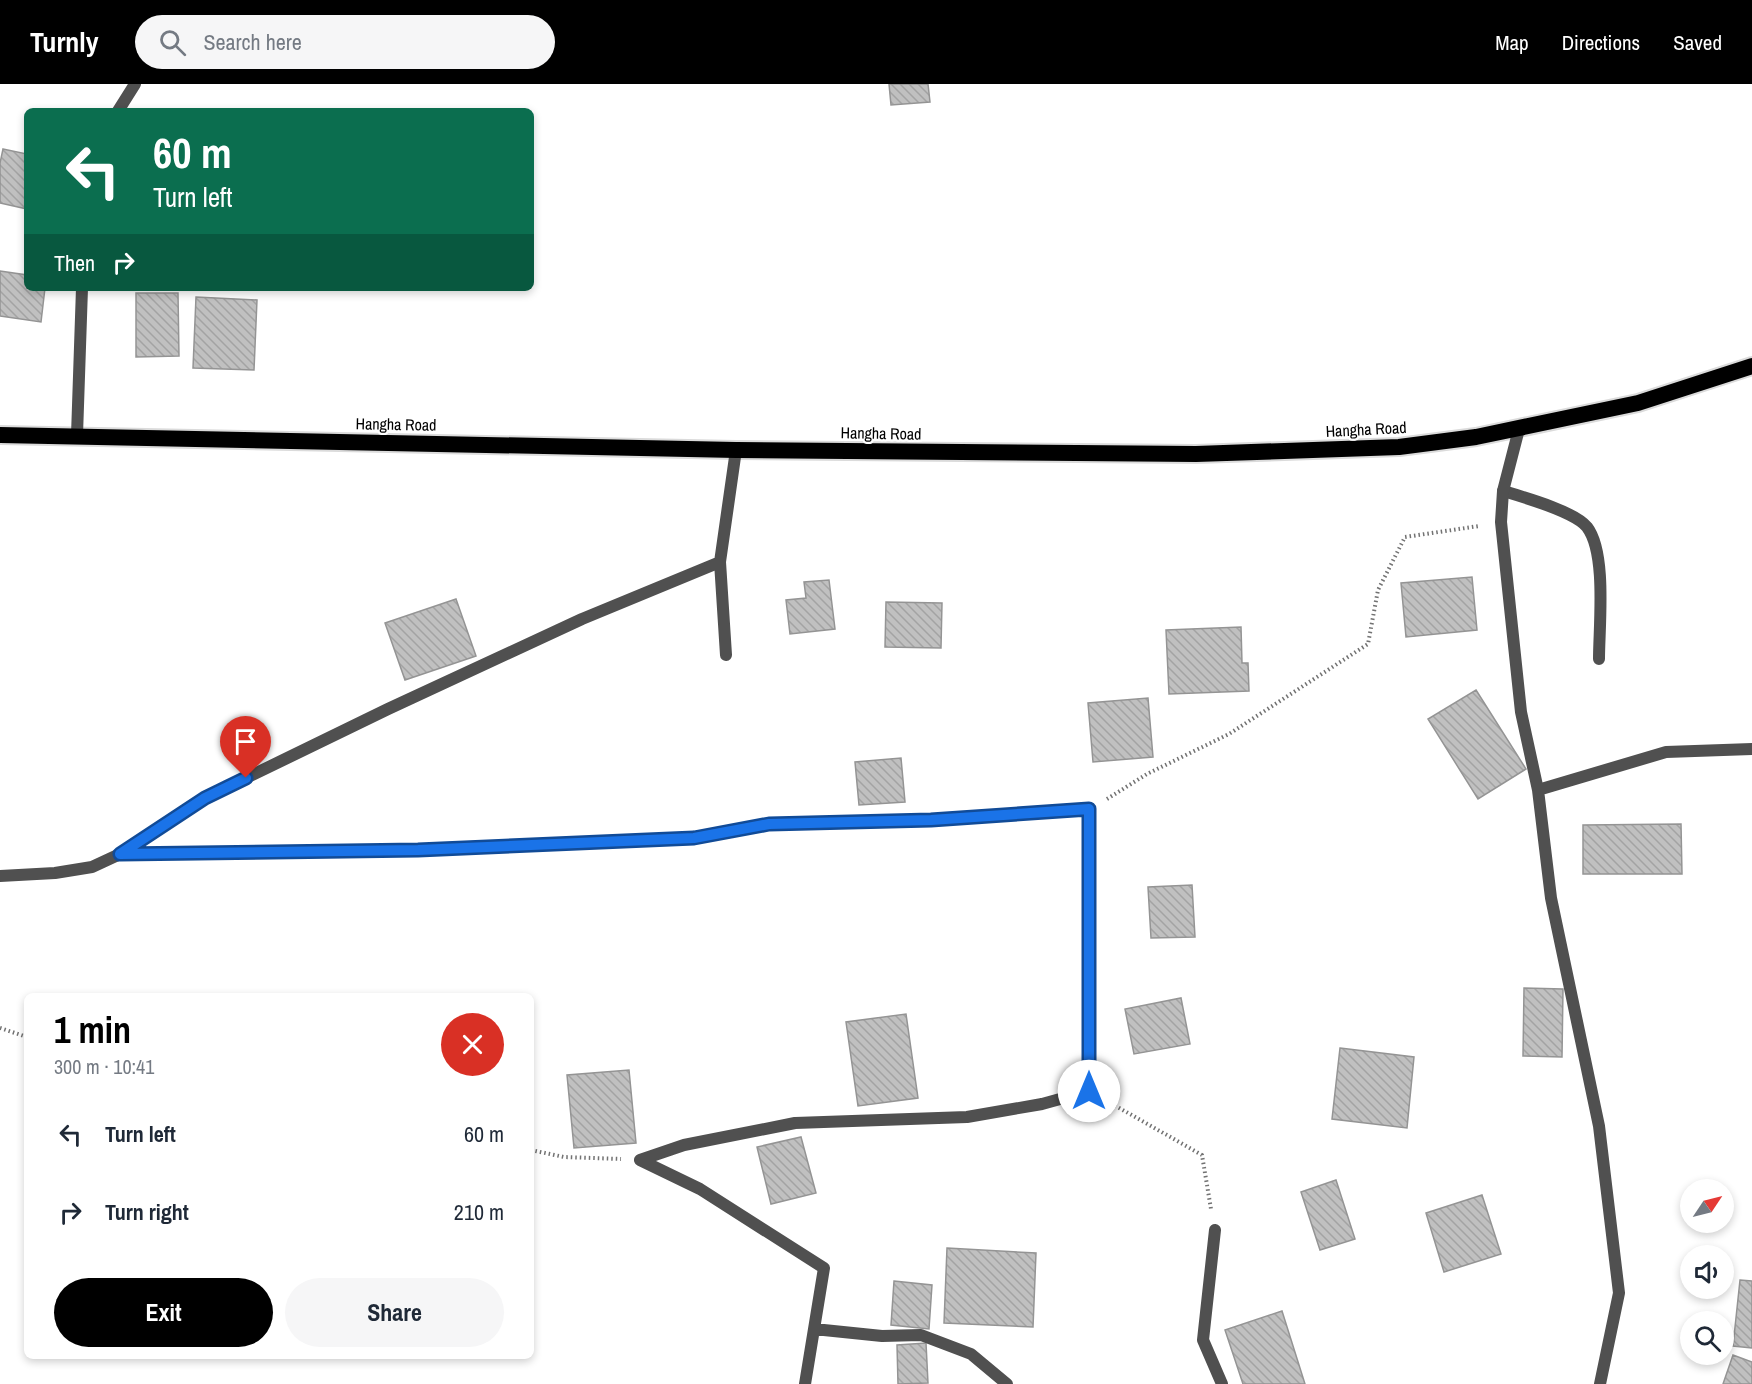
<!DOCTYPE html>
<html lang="en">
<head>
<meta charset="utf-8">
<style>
  :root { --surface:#fff; --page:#f6f6f7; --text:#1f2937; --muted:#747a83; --accent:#000 }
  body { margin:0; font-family:"Archivo Narrow",sans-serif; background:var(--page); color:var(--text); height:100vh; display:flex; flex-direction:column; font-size:22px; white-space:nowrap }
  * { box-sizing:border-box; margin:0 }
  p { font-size:20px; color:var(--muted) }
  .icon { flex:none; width:33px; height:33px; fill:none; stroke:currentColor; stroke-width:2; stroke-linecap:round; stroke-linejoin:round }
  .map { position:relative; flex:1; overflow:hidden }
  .panel { position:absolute; left:24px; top:909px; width:510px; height:366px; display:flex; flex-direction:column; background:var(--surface); border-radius:9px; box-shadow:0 3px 9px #0003 }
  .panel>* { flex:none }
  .top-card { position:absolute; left:24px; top:24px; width:510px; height:183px; border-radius:9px; box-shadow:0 3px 9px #0003; background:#0b6e4f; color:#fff; overflow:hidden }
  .needle { width:39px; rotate:55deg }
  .fabs { position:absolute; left:1680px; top:1095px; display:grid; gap:12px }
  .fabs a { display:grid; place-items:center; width:54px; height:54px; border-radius:50%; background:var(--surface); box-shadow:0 3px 9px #0003; font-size:30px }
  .pin { position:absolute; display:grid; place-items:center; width:51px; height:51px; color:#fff; margin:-62px -26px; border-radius:50% 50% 50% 0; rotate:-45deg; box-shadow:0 0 6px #0007 }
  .pin .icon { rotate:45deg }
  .me { position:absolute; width:66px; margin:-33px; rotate:0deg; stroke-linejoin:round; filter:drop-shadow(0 0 4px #0008) }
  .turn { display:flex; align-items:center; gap:21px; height:126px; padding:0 30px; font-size:27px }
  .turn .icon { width:78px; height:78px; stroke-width:2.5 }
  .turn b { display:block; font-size:42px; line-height:51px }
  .then { display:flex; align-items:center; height:57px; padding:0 30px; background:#0003; gap:12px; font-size:22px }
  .round { display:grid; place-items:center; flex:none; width:63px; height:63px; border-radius:32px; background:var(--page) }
  .summary { display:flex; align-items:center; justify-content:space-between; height:102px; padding:0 30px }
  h1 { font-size:36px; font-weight:700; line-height:45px; color:var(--accent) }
  .primary-button { display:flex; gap:12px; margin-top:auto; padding:12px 30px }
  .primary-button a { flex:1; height:69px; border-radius:36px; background:var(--accent); color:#fff; font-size:24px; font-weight:700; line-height:69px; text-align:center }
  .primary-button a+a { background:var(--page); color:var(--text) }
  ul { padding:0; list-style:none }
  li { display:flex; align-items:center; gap:18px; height:78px; padding:0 30px }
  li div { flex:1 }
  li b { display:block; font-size:22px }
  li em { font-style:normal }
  header { display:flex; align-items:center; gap:36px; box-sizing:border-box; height:84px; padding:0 30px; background:var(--accent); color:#fff }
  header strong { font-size:28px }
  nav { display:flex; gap:33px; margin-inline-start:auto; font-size:21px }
  .search { width:420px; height:54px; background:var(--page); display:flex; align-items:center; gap:15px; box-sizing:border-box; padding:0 21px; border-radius:33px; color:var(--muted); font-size:22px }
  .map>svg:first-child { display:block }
  .building { fill:url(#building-back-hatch); stroke:#949494; stroke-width:1.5 }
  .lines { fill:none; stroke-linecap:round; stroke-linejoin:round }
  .trunk-casing { stroke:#dbdbdb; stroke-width:20 }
  .path { stroke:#727272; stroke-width:4; stroke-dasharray:1.5 3; stroke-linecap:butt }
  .service { stroke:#505050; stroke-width:12 }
  .minor { stroke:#505050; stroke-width:12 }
  .trunk { stroke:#000; stroke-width:16 }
  .route-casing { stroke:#114b97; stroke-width:15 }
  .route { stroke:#1a73e8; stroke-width:10 }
  .labels { text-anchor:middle; stroke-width:4.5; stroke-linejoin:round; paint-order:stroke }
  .street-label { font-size:16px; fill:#000; stroke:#fff }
</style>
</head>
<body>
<header>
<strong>Turnly</strong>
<div class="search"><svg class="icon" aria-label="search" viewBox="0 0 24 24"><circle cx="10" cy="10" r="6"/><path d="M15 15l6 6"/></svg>Search here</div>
<nav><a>Map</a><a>Directions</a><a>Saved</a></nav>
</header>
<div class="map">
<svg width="1752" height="1300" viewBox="0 0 1752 1300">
  <defs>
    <pattern id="building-back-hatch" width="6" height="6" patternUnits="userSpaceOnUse" patternTransform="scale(1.5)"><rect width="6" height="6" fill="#c0c0c0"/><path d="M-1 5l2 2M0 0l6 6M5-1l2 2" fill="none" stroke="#a3a3a3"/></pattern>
  </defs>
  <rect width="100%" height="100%" fill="#fff"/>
  <path class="building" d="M889 0H928L930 18 891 21Z
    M3 65 27 70V125L0 119V79Z
    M0 187 27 191V204H45L41 238 0 232Z
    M136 209H178L179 272 136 273Z
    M196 213 257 216 254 286 193 284Z
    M1472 493 1477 546 1406 553 1401 499Z
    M829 496 835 545 790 550 786 516 806 514 804 498Z
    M456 515 476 572 405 596 385 539Z
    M886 518 942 519 941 564 885 563Z
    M1241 543 1242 579H1248L1249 607 1169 610 1166 546Z
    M1476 606 1526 685 1478 715 1428 635Z
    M1148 614 1153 673 1093 678 1088 619Z
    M901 674 905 718 859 721 855 678Z
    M1681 740 1682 790H1583V741Z
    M1192 801 1195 853 1151 854 1148 803Z
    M1524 904 1563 905 1562 973 1523 972Z
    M1181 914 1190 960 1134 970 1125 925Z
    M906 930 918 1014 858 1022 846 938Z
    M1340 964 1414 973 1407 1044 1332 1035Z
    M629 986 636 1059 574 1064 567 991Z
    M801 1053 816 1109 771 1120 757 1063Z
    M1336 1096 1355 1155 1320 1166 1301 1108Z
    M1482 1111 1501 1170 1444 1188 1426 1129Z
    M947 1164 1036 1169 1033 1243 944 1239Z
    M1740 1196 1752 1197V1264L1733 1262Z
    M894 1197 932 1201 929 1245 891 1241Z
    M1282 1227 1305 1300H1243L1225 1246Z
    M926 1259 928 1299 898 1300 897 1261Z
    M1733 1271 1752 1278V1300H1723Z"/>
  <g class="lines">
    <g class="trunk-casing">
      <path id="trunk" d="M0 351 736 366 1196 370 1399 363 1476 353 1638 319 1752 282"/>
    </g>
    <path class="path" d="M1107 715 1147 690 1229 650 1368 560 1378 506 1405 453 1479 442
      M0 944 27 953
      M1107 1017 1202 1071 1211 1125
      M531 1066 564 1073 621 1075"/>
    <path class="service" d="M1503 407C1523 413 1574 427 1587 443 1607 469 1599 542 1599 575
      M726 571 720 478 736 366
      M0 792 55 789 92 783 120 770 205 714 388 625 582 535 720 478"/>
    <path class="minor" d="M118 27 135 0
      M1519 345 1503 407 1501 438 1521 628 1538 706 1551 814 1599 1042 1619 1209 1600 1300
      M77 351 82 204
      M1538 706 1666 668 1752 665
      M120 770 418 766 694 754 769 740 931 736 1089 725V1007L1042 1020 967 1033 795 1039 684 1061 640 1076
      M640 1076 700 1105 824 1184 805 1300
      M1215 1146 1203 1256 1222 1300
      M814 1245 882 1252 921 1251 971 1270 1007 1300"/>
    <use href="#trunk" class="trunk"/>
  </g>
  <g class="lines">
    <g class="route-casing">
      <path id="route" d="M246 694 205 714 120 770 418 766 694 754 769 740 931 736 1089 725V1007"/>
    </g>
    <use href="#route" class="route"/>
  </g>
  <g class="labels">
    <g class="street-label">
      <text transform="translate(396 340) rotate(1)" y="6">Hangha Road</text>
      <text transform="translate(1366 345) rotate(-3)" y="6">Hangha Road</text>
      <text transform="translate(881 349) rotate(1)" y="6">Hangha Road</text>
    </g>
  </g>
</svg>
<div class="fabs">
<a><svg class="needle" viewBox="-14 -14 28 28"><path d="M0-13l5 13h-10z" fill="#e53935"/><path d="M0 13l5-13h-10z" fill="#747a83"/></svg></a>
<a><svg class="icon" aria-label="sound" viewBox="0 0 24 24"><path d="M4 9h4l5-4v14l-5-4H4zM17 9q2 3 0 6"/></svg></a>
<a><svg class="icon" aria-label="search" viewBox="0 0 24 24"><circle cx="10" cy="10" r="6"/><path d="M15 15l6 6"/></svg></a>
</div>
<div class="pin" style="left:246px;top:694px;background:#d93025"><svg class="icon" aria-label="arrive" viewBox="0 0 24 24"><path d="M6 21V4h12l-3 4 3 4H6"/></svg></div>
<svg class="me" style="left:1089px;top:1007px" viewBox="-20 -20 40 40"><circle r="19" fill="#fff"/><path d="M0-13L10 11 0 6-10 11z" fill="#1a73e8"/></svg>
<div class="top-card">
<div class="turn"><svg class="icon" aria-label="left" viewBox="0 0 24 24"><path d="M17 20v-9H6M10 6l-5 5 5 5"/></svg><div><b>60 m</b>Turn left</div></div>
<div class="then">Then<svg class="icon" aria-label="right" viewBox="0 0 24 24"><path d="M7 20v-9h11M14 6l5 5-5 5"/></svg></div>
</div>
<section class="panel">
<div class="summary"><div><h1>1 min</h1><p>300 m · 10:41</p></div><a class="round" style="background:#d93025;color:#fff"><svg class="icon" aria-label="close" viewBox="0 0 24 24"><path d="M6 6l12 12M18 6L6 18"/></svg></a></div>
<ul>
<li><svg class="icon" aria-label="left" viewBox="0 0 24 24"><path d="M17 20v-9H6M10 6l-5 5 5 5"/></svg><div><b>Turn left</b></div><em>60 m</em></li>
<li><svg class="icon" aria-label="right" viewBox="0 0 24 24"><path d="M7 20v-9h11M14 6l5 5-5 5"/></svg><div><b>Turn right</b></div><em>210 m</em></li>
</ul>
<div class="primary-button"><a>Exit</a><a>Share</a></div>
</section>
</div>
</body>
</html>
